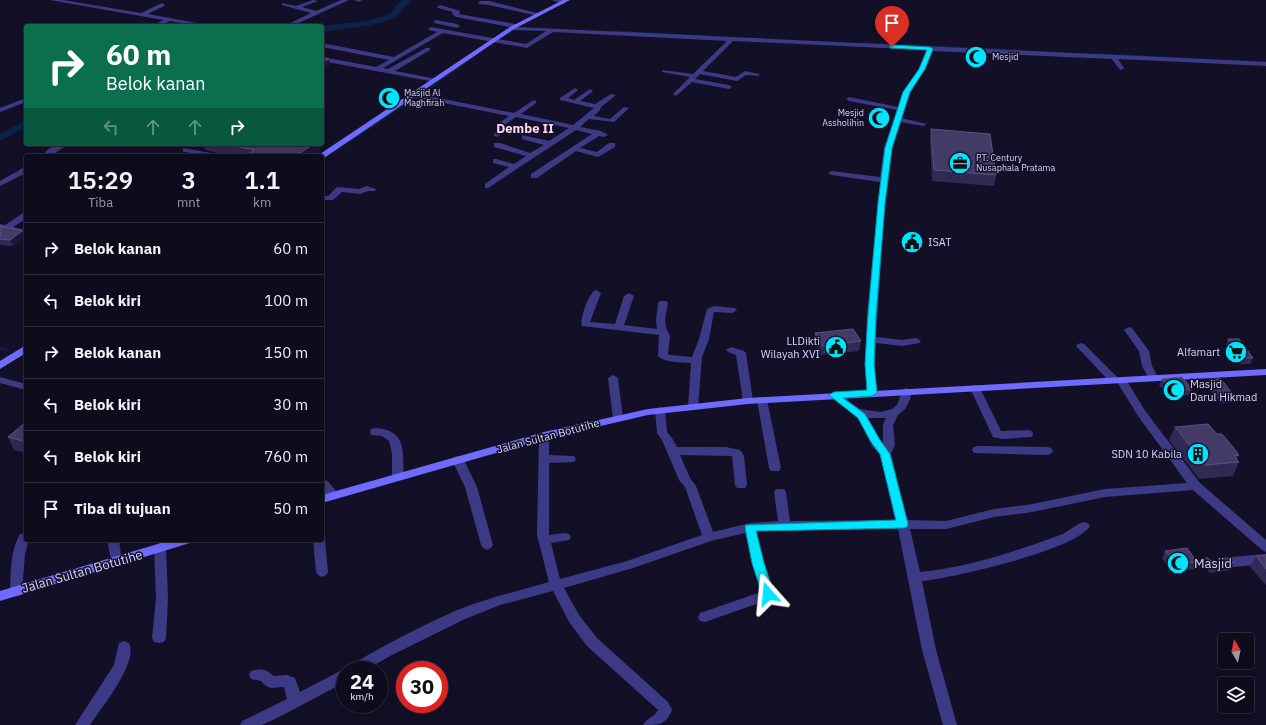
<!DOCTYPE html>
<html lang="id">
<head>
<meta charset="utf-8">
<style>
  :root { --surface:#0e0b1c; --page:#1c1929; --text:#f1f3f6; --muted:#9b9ba3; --line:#2e2b3b }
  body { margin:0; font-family:"IBM Plex Sans",sans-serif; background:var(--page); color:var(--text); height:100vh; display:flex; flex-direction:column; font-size:15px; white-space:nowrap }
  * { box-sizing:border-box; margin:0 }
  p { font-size:13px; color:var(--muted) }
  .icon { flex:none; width:22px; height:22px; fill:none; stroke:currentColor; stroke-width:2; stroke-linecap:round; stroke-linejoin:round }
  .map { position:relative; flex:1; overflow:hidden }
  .side { position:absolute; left:24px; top:154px; width:300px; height:388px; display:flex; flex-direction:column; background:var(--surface); border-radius:4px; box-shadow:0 2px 10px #0003,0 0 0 1px var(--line) }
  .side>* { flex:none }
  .guide { position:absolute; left:24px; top:24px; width:300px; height:122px; border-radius:4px; box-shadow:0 2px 10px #0003,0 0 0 1px var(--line); background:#0b6e4f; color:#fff; overflow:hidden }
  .needle { width:26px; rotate:351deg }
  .buttons { position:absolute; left:1218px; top:633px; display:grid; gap:8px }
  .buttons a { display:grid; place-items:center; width:36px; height:36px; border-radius:4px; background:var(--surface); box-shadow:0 2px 10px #0003,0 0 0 1px var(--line); font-size:20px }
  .speed { position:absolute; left:336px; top:661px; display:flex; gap:8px; font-size:20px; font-weight:700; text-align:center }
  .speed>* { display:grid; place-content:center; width:52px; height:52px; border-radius:50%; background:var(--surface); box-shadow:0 2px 10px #0003,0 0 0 1px var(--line); line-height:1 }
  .speed small { font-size:10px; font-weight:400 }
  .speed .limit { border:6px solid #d22; background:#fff; color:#111 }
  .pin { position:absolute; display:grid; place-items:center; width:34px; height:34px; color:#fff; margin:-41px -17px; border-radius:50% 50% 50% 0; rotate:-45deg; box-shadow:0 0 4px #0007 }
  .pin .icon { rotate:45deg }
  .me { position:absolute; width:44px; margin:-22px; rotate:342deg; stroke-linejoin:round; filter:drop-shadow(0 0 3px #0008) }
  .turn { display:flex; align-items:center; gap:14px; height:84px; padding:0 16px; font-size:18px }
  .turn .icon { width:52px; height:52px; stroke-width:2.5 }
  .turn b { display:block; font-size:28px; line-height:34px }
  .lanes { display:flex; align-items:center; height:38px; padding:0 16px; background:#0003; justify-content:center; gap:20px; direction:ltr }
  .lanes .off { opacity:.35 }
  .eta { display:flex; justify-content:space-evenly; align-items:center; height:68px; text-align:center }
  .eta b { font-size:24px; font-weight:600; line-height:28px }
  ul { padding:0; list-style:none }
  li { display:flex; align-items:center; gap:12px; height:52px; padding:0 16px; border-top:1px solid var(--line) }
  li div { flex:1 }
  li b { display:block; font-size:15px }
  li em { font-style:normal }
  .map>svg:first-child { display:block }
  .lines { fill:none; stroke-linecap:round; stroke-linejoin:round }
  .stream-far2 { stroke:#0c2248; stroke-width:1.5 }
  .stream-far1 { stroke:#0c2248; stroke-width:2 }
  .stream { stroke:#0c2248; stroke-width:2.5 }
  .river { fill:#0c2248; fill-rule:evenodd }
  .street { fill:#3d3a85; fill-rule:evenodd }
  .secondary { fill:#6f6bff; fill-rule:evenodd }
  .wall { fill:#312854 }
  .shaded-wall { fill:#1d163a }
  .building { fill:#433a66; stroke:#5a527e }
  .route { fill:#00e5ff; stroke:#0095a6 }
  .labels { text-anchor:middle; stroke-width:3; stroke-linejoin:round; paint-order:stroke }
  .far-poi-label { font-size:9px; fill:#d9d4ff; stroke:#130f26; text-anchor:start }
  .poi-label { font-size:11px; fill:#d9d4ff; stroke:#130f26; text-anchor:end }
  .street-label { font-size:11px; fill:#d9d4ff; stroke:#130f26 }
  .far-district-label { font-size:13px; font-weight:bold; fill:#ffd6f0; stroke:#130f26 }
  .near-poi-label { font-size:13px; fill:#d9d4ff; stroke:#130f26; text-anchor:start }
  .near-street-label { font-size:13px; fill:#d9d4ff; stroke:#130f26 }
</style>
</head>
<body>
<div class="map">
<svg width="1266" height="725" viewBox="0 0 1266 725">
  <rect width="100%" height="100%" fill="#130f26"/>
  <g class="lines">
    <path class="stream-far2" d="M611 31 704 36
      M502 37 512 31
      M863 43 1020 50
      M1099 54 1266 62
      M421 94 475 56
      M378 122 416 97"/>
    <path class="stream-far1" d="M351 140 380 121"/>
    <path class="stream" d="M0 348 6 350"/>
    <path class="river" d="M402 0H412L394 19 366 26 322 32V26L366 21 388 15Z
      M26 120V127L0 141V134Z"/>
    <path class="street" d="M50 0H63L141 13 162 3 165 5 164 6 148 14 213 26H199L170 21 160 26H152L163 20Z
      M313 0 318 1 302 7 316 11 341 0H349L292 26H284L311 13 282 5V3L296 6Z
      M354 0H362L359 2Z
      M552 0H562L566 2 563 4Z
      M481 1H489L541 14 538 16 489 5 479 4 478 3Z
      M440 5 460 11 459 14 515 24 518 27 1266 62V66L1118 59 1124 68 1121 70 1119 69 1112 59 932 51 925 69 909 92 901 118 927 124 923 126 900 122 892 148 885 203 876 337 902 340 916 338 921 341 919 343 902 346 876 343 875 364 877 393 872 396 867 393 865 364 867 315 880 182 832 175 828 173 832 171 880 177 884 148 897 110 849 101 846 99 849 97 898 107 903 92 919 69 926 50 733 41 703 71 736 77 745 71 759 74V76L746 75 737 81 700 74 695 79 729 85 732 87 729 89 692 82 676 96 673 94 690 77 662 72V70L693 74 727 41 553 32 527 48 443 33 383 68 388 69 426 48H430V50L395 71 437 79 438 80 435 82 322 61V57L376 67 389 60 322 47V43L394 57 437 32 429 30 428 29 431 27 526 44 546 31 512 30 510 29V27L456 17 452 14 453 12 438 8 437 7Z
      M436 20 457 24 460 26 457 28 434 23V21Z
      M575 88 578 90 577 91 568 98 574 100 590 89 593 91 592 92 580 101 595 104 611 94 616 95 601 107 600 110 594 116 610 119 624 107 629 108 614 122 589 119 580 127 601 131 608 135 604 137 599 136 580 148 597 152 609 143H615V147L598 157 576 151 537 178H531V174L592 134 576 130 488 188H485V184L509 167 493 163V159H496L514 164 526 156 494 147V143H500L530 153 544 145 522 139V135L549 141 569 128 516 117 504 125 509 128 497 137 493 135 500 129 495 126 509 116 413 97 410 95 413 93 514 113 534 100 536 101V103L521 114 573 125 594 108 560 100V98Z
      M26 98V102L0 112V108Z
      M59 144H69L50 156H42L48 149Z
      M183 148 217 154 221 156H206L186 152H183Z
      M23 168H26V173L0 186V181Z
      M367 186 376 189 375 191H368L360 194 342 192 333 200H322V196H328L337 187 359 189Z
      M23 213H26V219L13 227 26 230V236L0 229V224L5 225Z
      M596 290 601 293 590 322 615 324 624 296 629 293 634 296 624 325 657 329 656 320 658 303 660 301H666L668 303 665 320 666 328 670 336 668 354 670 355 692 357 699 339 707 309 714 306 735 308 737 310 732 313 714 312 709 339 702 357 698 407 697 409 693 410 688 407 691 363C681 362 665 363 658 356L659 335 582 326C579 320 589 292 596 290Z
      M1129 327 1132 328 1149 351 1152 366 1159 379 1158 381H1150L1142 366 1139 351 1124 330Z
      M1081 343 1084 344 1118 378H1125L1146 412 1200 483 1266 540V552L1262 550 1193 490 1105 497 1027 513 994 517 946 529H910L920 572C969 567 1014 552 1060 535 1069 532 1075 524 1084 522L1088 523 1090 526C1076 550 952 578 922 581L936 650 957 725H943L922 650 898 529 757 531 764 563 774 594 773 598 705 622 700 621 698 617 700 613 761 592 752 563 745 533 711 541 633 568 564 588 579 615 597 638 668 702 672 710C665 725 661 725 643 725 646 718 655 717 658 710L587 646 569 622 553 591 500 605 465 619 390 656 366 670H345V682L283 715 262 725H240L242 721 287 699 284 687 271 688 266 686 261 681 251 679 249 675 251 671C260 668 267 669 274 676L287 675 295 678 300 692 340 671 347 670 349 666C383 646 419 627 455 611 485 599 517 591 549 582L537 535 539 436 540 433H548L549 436V455L574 456 576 459 574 462 549 463V535L565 533 569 534 571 537 569 540 551 543 560 579 627 561 702 535 685 487 679 480 662 440 657 433 655 410 660 407 665 410 667 432 672 438 677 447H726L740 450 744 456 747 485 745 488H737L735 485 732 456 680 455 690 478 696 486 713 532 750 523 778 521 774 492 776 489H784L786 492 790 521 895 520 880 455 872 446 858 418 830 397 829 395 834 392 838 393 860 409 881 412 892 409 897 405 903 389 907 388 912 391 910 400 905 409 898 415 893 425 895 445 891 454 907 520 946 521 994 509 1027 505 1105 489 1187 483 1138 416 1117 382H1110L1078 348 1076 346 1078 344ZM868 418H886L883 425V445Z
      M731 347 744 351 746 353 753 401 752 403H744L743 401 736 355 728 352 726 350Z
      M613 375 618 378 623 418 618 421 613 418 608 378Z
      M0 377 26 384V390L0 383Z
      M975 385 980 388 1001 431 1028 430 1032 431 1033 434 1032 437 1002 439 993 437 970 388Z
      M762 397 767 400 781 468 779 471H771L769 468 757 400Z
      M375 428C408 430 402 452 404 477L402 480H394L392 477V454L389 441 382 436 371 435 370 432 371 429Z
      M978 446 1047 447 1051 448 1053 451 1051 454 1047 455 974 453 972 450 974 447Z
      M458 456 462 457 464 460 477 487 493 545 491 548 487 550 483 548 481 545 465 487 452 460 454 457Z
      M322 478C329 480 334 489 338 495L336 498H328L322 490Z
      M24 533H26V540H29L25 554 22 591 21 595 16 596 11 595 10 591C11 572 10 551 20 534Z
      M322 536 325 540 328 572 326 575 322 577 318 575 316 572 313 540H322Z
      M107 540H119L122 562 120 565 116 567 112 565Z
      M160 543 164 545 166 548 168 598 166 638 164 642 159 643 154 642 152 638 156 598 154 548 156 545Z
      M1266 554V564L1221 568 1217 566 1215 563 1217 560 1221 558Z
      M124 641 129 643C139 662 101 708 90 725H75L114 665 119 643Z"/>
    <path class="secondary" d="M563 0H570L514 29 324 158 317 156 510 27Z
      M26 345V353L0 369V361Z
      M1266 369V375L748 404 648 415 545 439 322 503V495L544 432 648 409 748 398Z
      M171 540H192L190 543 0 601V591Z"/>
  </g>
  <path class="wall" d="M931 129 996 175 994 186 932 181 930 140Z
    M204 144H290L321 151 314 156H232L205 150Z
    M0 226 25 237 13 246 0 245Z
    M815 333 861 341 859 351 821 355 814 342Z
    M1228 339 1253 358 1250 364H1240L1226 345Z
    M1162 379 1192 389 1189 395 1170 397 1159 385Z
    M1210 379 1234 396 1231 403H1220L1207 386Z
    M26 422V453L14 450 8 437Z
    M1175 427 1217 434 1239 455 1237 459 1239 462 1233 476 1199 479 1169 440Z
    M1165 551 1197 562 1194 569 1171 572 1162 558Z
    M1266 555V585L1250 567 1256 556Z
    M1206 557 1214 563H1234L1231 570 1210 573 1203 565Z"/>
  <path class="shaded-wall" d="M329 59 330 66 322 70V62Z
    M314 144H320L321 151 314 156H295Z
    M22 231 25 237 13 246 10 240Z"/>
  <path class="building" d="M322 57 329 59 322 62Z
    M931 129 990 134 996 175 934 170Z
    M225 144H290L298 146 300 144H314L295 156H245L255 150Z
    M0 226 22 231 10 240 0 239V234L1 233H0Z
    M853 329 861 341 822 346 815 333Z
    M1228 339H1239L1253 358H1243Z
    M1182 377 1192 389 1172 391 1162 379Z
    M1210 379H1221L1234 396H1223Z
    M26 422V442L8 437Z
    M1208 424 1217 434H1222L1233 447 1239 455 1234 456 1239 462 1205 465 1175 427Z
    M1187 548 1197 562 1175 564 1165 551Z
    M1266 555V569L1256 556Z
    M1206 557 1214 563 1233 562 1234 563 1213 566Z"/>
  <path class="route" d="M892 45 930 47 933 49 925 69 910 92 892 148 885 203 876 315 874 364 877 393 872 396 843 398 865 414 880 440 890 454 908 524 907 527 903 528 756 531 764 563 774 594 772 597 768 598 764 597 762 594 752 563 745 527 746 525 896 520 880 454 871 442 858 418 829 395 834 392 867 390 865 364 868 315 878 203 885 148 903 92 919 69 927 50 890 48V46Z"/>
  <defs>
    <g id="mosque-disc" transform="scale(1.15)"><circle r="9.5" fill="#00e5ff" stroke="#130f26"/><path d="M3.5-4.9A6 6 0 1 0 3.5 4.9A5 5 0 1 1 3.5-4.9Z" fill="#111"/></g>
    <g id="office-disc" transform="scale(1.15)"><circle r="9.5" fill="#00e5ff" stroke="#130f26"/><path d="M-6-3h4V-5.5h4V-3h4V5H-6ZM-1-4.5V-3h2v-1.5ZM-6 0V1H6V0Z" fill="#111"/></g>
    <g id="civic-disc" transform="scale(1.15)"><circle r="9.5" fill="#00e5ff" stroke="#130f26"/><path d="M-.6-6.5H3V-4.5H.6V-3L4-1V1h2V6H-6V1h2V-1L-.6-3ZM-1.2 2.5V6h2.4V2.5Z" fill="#111"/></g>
    <g id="supermarket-disc" transform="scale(1.15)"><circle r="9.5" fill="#00e5ff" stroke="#130f26"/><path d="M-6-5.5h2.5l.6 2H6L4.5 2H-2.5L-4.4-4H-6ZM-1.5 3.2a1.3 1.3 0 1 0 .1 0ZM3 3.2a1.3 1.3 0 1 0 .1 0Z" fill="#111"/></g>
    <g id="building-disc" transform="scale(1.15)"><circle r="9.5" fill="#00e5ff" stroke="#130f26"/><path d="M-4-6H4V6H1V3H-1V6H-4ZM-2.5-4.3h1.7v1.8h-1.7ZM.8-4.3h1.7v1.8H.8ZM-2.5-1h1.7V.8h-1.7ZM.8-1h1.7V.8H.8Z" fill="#111"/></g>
  </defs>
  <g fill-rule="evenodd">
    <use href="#mosque-disc" x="976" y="57"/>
    <use href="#mosque-disc" x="389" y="98"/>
    <use href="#mosque-disc" x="879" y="118"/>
    <use href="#office-disc" x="960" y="163"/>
    <use href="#civic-disc" x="912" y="242"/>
    <use href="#civic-disc" x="836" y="347"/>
    <use href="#supermarket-disc" x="1236" y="352"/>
    <use href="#mosque-disc" x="1174" y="390"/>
    <use href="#building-disc" x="1198" y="454"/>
    <use href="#mosque-disc" x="1178" y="563"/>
  </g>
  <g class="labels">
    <g class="far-poi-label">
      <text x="992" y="60">Mesjid</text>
      <text x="404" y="96">Masjid Al<tspan x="404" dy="10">Maghfirah</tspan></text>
      <text x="864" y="116" text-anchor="end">Mesjid<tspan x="864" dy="10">Assholihin</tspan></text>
      <text x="976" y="161">PT. Century<tspan x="976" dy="10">Nusaphala Pratama</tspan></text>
    </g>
    <g class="poi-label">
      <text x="928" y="246" text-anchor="start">ISAT</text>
      <text x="820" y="345">LLDikti<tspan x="820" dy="13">Wilayah XVI</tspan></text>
      <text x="1220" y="356">Alfamart</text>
      <text x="1190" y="388" text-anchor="start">Masjid<tspan x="1190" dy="13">Darul Hikmad</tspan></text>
      <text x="1182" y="458">SDN 10 Kabila</text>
    </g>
    <g class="street-label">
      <text transform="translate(548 436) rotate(-15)" y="4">Jalan Sultan Botutihe</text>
    </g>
    <g class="far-district-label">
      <text x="525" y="133">Dembe II</text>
    </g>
    <g class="near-poi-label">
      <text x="1194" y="568">Masjid</text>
    </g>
    <g class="near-street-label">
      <text transform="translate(82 571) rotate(-16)" y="5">Jalan Sultan Botutihe</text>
    </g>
  </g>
</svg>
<div class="buttons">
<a><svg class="needle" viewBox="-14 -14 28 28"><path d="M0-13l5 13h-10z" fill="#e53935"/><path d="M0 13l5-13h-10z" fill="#9b9ba3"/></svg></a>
<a><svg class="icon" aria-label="layers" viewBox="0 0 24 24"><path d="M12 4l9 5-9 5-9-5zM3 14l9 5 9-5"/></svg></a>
</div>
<div class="speed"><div>24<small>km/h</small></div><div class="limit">30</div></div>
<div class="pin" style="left:892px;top:47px;background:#d93025"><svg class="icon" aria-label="arrive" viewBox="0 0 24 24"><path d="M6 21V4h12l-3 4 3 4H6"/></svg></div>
<svg class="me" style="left:768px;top:594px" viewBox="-20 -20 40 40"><path d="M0-17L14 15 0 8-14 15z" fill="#00e5ff" stroke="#fff" stroke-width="4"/></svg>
<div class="guide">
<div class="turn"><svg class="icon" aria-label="right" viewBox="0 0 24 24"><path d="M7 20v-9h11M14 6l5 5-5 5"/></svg><div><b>60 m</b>Belok kanan</div></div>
<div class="lanes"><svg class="icon off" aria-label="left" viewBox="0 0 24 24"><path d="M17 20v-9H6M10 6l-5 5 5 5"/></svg><svg class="icon off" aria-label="ahead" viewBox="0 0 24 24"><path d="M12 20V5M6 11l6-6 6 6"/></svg><svg class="icon off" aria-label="ahead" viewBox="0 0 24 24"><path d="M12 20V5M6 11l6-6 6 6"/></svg><svg class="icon" aria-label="right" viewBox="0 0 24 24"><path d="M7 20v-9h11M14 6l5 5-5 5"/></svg></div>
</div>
<section class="side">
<div class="eta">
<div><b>15:29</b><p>Tiba</p></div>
<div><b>3</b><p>mnt</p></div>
<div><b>1.1</b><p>km</p></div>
</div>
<ul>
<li><svg class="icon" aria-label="right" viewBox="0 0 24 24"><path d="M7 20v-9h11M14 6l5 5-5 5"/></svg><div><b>Belok kanan</b></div><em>60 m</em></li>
<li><svg class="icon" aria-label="left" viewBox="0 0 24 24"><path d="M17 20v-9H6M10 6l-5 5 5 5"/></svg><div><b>Belok kiri</b></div><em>100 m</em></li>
<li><svg class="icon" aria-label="right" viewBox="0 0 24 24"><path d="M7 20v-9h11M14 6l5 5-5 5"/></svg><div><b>Belok kanan</b></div><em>150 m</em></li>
<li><svg class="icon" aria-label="left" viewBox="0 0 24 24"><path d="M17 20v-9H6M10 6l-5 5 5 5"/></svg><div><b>Belok kiri</b></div><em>30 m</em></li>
<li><svg class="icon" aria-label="left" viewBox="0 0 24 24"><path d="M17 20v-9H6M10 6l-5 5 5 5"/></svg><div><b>Belok kiri</b></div><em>760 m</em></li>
<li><svg class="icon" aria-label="arrive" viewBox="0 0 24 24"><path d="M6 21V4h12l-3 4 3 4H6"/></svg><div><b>Tiba di tujuan</b></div><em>50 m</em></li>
</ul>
</section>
</div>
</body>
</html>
